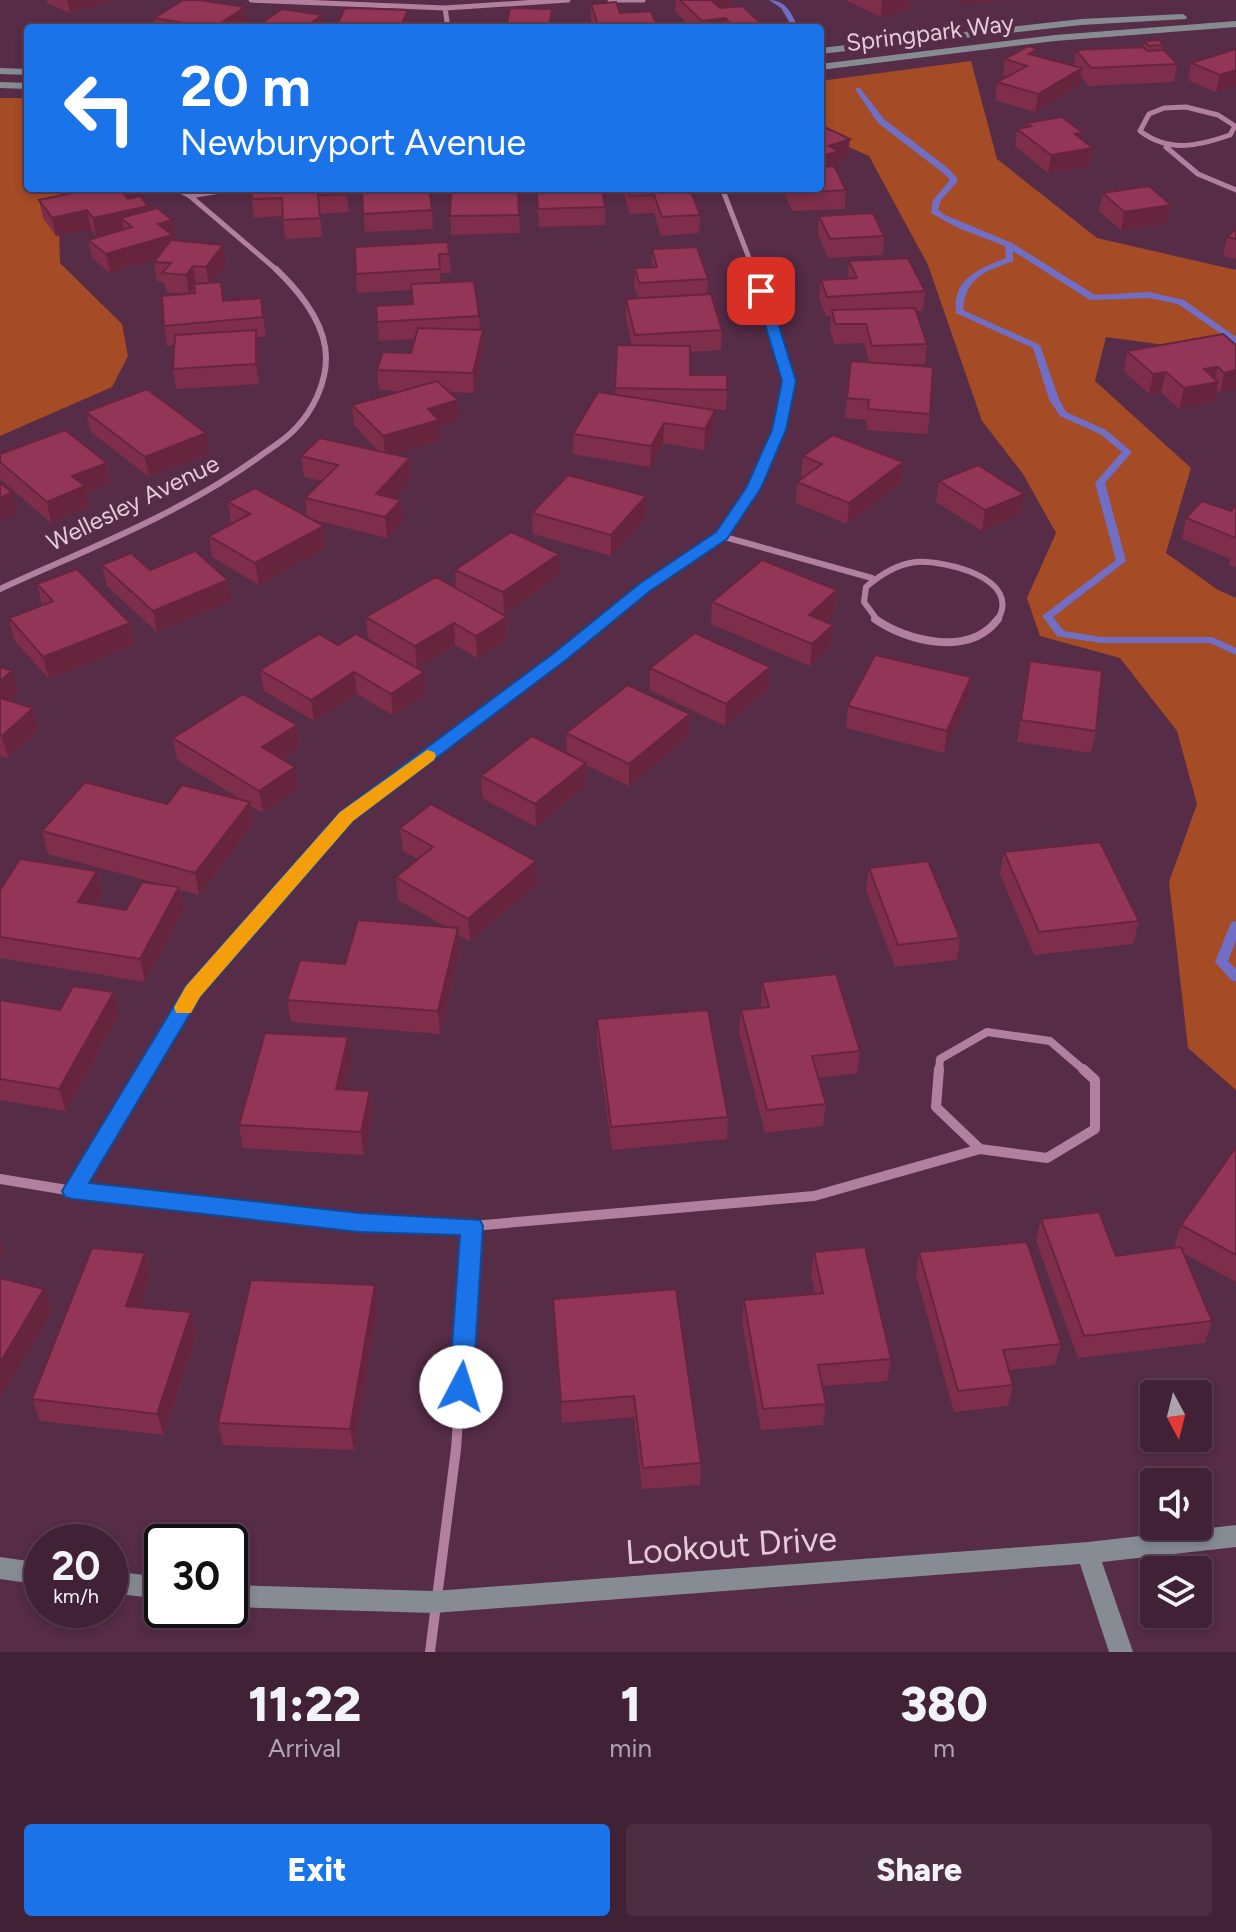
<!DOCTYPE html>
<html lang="en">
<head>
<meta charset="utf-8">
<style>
  :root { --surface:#402135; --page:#4b2e41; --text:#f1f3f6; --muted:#aea3ad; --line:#593e50; --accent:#1a73e8 }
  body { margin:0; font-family:Figtree,sans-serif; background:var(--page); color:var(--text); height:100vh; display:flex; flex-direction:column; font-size:30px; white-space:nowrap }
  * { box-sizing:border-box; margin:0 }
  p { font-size:26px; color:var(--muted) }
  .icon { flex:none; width:44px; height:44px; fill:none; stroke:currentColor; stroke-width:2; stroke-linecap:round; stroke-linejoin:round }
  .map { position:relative; height:1652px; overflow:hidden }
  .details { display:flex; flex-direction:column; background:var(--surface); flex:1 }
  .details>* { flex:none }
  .hud { position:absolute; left:24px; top:24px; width:800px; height:168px; border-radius:8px; box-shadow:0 4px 12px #0003,0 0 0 2px var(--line); background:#1a73e8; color:#fff; overflow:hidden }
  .needle { width:52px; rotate:173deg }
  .buttons { position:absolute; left:1140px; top:1380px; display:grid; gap:16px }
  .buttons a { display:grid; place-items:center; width:72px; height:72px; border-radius:8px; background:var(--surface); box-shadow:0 4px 12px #0003,0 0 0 2px var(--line); font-size:40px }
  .speed { position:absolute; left:24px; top:1524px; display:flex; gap:16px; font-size:40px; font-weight:700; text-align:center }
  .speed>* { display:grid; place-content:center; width:104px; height:104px; border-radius:50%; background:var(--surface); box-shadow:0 4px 12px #0003,0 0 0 2px var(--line); line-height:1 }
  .speed small { font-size:20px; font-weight:400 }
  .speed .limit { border:4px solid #111; border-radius:12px; background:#fff; color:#111 }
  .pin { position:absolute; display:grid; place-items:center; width:68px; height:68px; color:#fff; margin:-34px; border-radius:16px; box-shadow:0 4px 12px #0006 }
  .me { position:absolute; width:88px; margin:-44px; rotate:5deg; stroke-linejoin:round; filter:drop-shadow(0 0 6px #0008) }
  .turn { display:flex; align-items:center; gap:28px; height:168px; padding:0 24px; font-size:36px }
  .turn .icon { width:104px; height:104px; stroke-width:2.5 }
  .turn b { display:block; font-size:56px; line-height:68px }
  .eta { display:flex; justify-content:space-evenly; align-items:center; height:136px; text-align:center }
  .eta b { font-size:48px; font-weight:800; line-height:56px }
  .cta { display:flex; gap:16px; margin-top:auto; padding:16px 24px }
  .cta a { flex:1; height:92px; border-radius:8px; background:var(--accent); color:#fff; font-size:32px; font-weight:800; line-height:92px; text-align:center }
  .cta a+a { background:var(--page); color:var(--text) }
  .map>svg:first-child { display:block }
  .forest { fill:#a54b25 }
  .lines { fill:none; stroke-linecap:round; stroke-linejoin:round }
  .stream { fill:#706fc5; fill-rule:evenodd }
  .street-far3 { stroke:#b1809e; stroke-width:5 }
  .street-far2 { stroke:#b1809e; stroke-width:6 }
  .street-far1 { stroke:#b1809e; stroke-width:8 }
  .street { stroke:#b1809e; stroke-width:10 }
  .secondary { fill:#868c92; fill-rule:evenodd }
  .wall { fill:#7e2e4a }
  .shaded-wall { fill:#66253c }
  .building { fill:#923556; stroke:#66253c; stroke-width:2 }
  .route { fill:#1a73e8; stroke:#114b97; stroke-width:2 }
  .slow { fill:#f59e0b }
  .labels { text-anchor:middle; stroke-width:8; stroke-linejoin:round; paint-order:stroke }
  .far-street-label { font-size:24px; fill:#e5cada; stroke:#562c47 }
  .near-street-label { font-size:34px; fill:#e5cada; stroke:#562c47 }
</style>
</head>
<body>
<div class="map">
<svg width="1236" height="1652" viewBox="0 0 1236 1652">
  <rect width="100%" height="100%" fill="#562c47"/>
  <path class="forest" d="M971 61 997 159 1097 238 1236 270V358L1210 351 1106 337 1095 381 1191 468 1166 553 1218 590 1236 598V1090L1188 1048 1169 882 1197 804 1177 731 1120 658 1040 636 1027 598 1056 533 1023 474 982 421 928 265 869 156 820 134V81Z
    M0 98H28V188H68L59 227 60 263 122 324 128 356 112 387 0 436Z"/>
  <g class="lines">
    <path class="stream" d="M769 0C787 0 791 14 799 28H793L781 8Z
      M856 88H860L884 119 949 169 957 178V182L941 200 938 210 945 215 1012 243 1095 295 1149 292 1184 300 1236 337V344L1178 304 1149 298 1090 300 1013 251V261C985 272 966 276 963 310L1040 345 1059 399 1066 412 1106 430 1132 452 1105 483 1126 561 1053 617 1064 631 1101 637H1212L1236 648V655L1210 643H1101L1061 637 1057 636 1042 616 1116 560 1095 483 1122 452 1100 434 1060 416 1049 399 1033 348 956 313C952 278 979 269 1006 258L1005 246 958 228 931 213 933 200 950 180 943 173 878 123 855 89Z
      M1236 921V941L1228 961 1236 969V982L1231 980 1215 962 1230 925 1232 922Z"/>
    <path class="street-far3" d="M251 0 445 8 568 0
      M610 0H643
      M445 8 448 28
      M1186 107 1218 115 1235 126 1230 135C1198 146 1169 153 1140 131L1149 114 1164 108Z
      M1166 147 1198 174 1236 190
      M175 188 190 196 278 271
      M722 188 754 271
      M190 196 238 188"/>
    <path class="street-far2" d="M721 536 872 578
      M0 589C87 549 178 515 256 459 269 449 284 441 295 429 313 411 326 383 326 358 326 323 300 292 276 269
      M604 621 644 588 721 536 754 488 779 430 789 381 771 316 753 269
      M878 621 864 602 866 587C880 575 897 564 916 562 944 560 1024 578 997 621"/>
    <path class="street-far1" d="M875 619C908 642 970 657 998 619
      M145 1071 193 991 346 817 607 619
      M939 1071 940 1059 987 1032 1050 1041 1085 1071"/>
    <path class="street" d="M939 1069 936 1107 980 1149
      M980 1149 1047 1158 1095 1129V1080L1083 1069
      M0 1179 73 1191 359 1223 472 1226 814 1196 980 1149
      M73 1191 146 1069
      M430 1652 456 1449 472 1226"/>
    <path class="secondary" d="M1183 14 1187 17 1186 19 1081 25 820 54V48L1081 19Z
      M1236 21V27L1055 41 820 70V64L1055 35Z
      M0 68 28 69V75L0 74Z
      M0 82 28 83V89L0 88Z
      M1236 1525V1547L1102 1562 1133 1652H1109L1080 1564 434 1613 230 1607V1585L434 1591 1088 1542Z
      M0 1557 42 1563V1585L0 1579Z
      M110 1571 162 1577V1599L110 1593Z"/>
  </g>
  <path class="wall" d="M47 0H113L70 13 47 3Z
    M676 0H730V7L764 26V28H692L675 11Z
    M845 0H910L909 10 881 17Z
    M591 4 620 13 658 28H594L591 20Z
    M245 7 247 24 240 28H155L154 18Z
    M260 24 324 28H261Z
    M1144 41 1163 45 1162 50 1177 64 1174 82 1088 86 1081 76 1080 85 1035 112 995 100 997 82 1006 77 1003 76 1005 59 1037 56 1074 66 1076 50 1143 47Z
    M1236 49V86L1216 92 1188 80 1191 63Z
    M1026 123 1082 139 1093 148 1090 166 1048 173 1015 146 1017 129 1025 127Z
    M820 125 848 157 839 160 838 169 836 170 846 190 845 209 792 211 782 188H820Z
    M346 188 349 212 320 214 322 237 285 239 283 216 254 218 252 199Z
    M518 188 520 233 451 235 450 216 491 192Z
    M536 188H602L605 207V225L539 227Z
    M624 188H690L700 215 699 233 661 236 654 213 630 214 624 195Z
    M362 191 432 210 433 229 365 232Z
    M1103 193 1171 205 1167 224 1121 230 1099 211Z
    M128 199 149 211 175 239 172 240 226 264 212 282 223 301 261 298 266 337H257L259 349V384L176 389 173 369 174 345 167 346 164 326 182 294 166 292 164 282 157 281 154 262 155 260 110 273 92 258 88 240 111 233 96 236 91 229 56 236 43 218 39 200Z
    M819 216 884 236 883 255 828 258 818 235Z
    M1236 229V259L1223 256 1227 237Z
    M448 242 451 273H440L441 283 479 316 480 330 484 349 474 393 449 392 458 400 459 420 440 426 441 440 393 454 411 479 393 498 401 500 403 521 387 538 311 519 324 526 326 547 259 585 212 557 209 536 232 524 231 523 228 502 307 517 305 498 322 481 304 477 301 456 379 452 354 425 352 405 401 391 379 390 377 370 411 353 415 339 379 341 376 306 412 304 411 290 357 293 356 274Z
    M652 249 708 279 707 294 722 330 721 350 690 352V375L727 390 726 410H711L714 430 704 450 663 443 650 467 573 454V434L615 395 617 345H632L626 318V299L638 298 634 287 635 268 652 267Z
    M849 261 925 291 923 311H916L927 344 925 364 900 365 930 414 927 434 867 430V420L845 418 847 398 869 362 864 343 834 344 830 329 831 316H826L819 299 821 280 848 278Z
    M1236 345 1220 393 1216 390 1214 402 1179 409 1161 392 1149 394 1124 371 1127 351Z
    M86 412 206 433 210 453 149 477 91 432Z
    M0 454 107 463 111 483 86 493 89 507 51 523 0 479Z
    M803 456 903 462 901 483 847 524 796 503 797 482 803 478 801 477Z
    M939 481 1024 494 1020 514 982 531 936 502Z
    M646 496V517L611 556 533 534 532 513Z
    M1236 505V567L1229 565 1230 559 1182 539 1186 518 1231 511Z
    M102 565 228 580 231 601 157 632 107 586Z
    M455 570 559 575 504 614 482 603 507 617 508 639 477 658 455 645 417 668 368 638 366 617 456 588Z
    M37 584 130 623 135 644 49 679 14 640 9 618 42 605Z
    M837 590 835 612 824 621 833 625 831 646 810 666 711 624 712 602Z
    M338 645 424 672 426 694 393 715 357 694 314 721 264 691 260 670Z
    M1030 661 1096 731 1091 753 1017 742Z
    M0 667 18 692 8 701 38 730 8 758 0 756Z
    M770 667 768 689 725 726 650 690V668Z
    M968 699 944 753 846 728 848 706Z
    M690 714 689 736 629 786 586 765V785L536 827 482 798 481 776 567 753 566 733Z
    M297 725 300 747 282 759 298 789 263 813 250 805 253 824 199 895 180 890 184 909 145 982 0 958V890L97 871 102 894 95 905 126 910 160 884 48 854 42 831 167 804 242 800 177 760 173 738Z
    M400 828 537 884 470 941 458 935 460 950 440 1034 291 1022 287 1000 345 964 445 926 398 900 396 877 418 859 403 851Z
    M1004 852 1139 921 1133 944 1034 955 1000 874Z
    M869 868 960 938 957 960 895 967 866 890Z
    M762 982 860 1051 857 1073 818 1078 826 1104 823 1126 765 1133 739 1032 741 1010 761 1007Z
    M0 1000 60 1010 119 1015 66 1111 0 1100Z
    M597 1019 728 1117 727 1139 612 1150 597 1042Z
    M348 1037 351 1060 344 1089 370 1091 373 1113 364 1155 243 1148 239 1125Z
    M1236 1147V1282L1183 1253 1212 1321 1205 1343 1078 1358 1036 1241 1041 1219 1116 1256 1175 1248 1174 1247 1181 1225Z
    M814 1252 891 1359 887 1381 822 1386 826 1404 823 1425 761 1430 742 1322 744 1300 815 1294 811 1274Z
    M919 1252 1061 1344 1055 1365 1009 1370 1013 1385 1008 1406 954 1412 916 1275Z
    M145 1253 151 1275 139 1307 191 1312 197 1334 164 1435 40 1421 32 1399Z
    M375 1285 378 1307 354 1450 223 1445 218 1423Z
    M553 1299 701 1463 700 1485 642 1489 634 1417 562 1423Z"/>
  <path class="shaded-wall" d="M67 0H113L70 13Z
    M721 0H730V15L712 17V1Z
    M885 0H910L909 10 881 17 882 1Z
    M961 0H1006L960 5Z
    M245 7 247 24 240 28H213Z
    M552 9V28H549Z
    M408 10V28H400Z
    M322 15 324 28H304Z
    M725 18V28H702V21Z
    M1082 68 1080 85 1035 112 1038 94Z
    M1236 70V86L1216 92 1220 75Z
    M1083 133 1081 150 1093 148 1090 166 1048 173 1051 155 1075 134Z
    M850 139 848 157 839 160 838 169 820 175V157L829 146Z
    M1171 205 1167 224 1121 230 1124 212Z
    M148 206 151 224 132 227 121 218 124 230 96 236 93 218Z
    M87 210 91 229 56 236 52 218Z
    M172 220 175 239 172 240 175 254 110 273 106 254 158 224Z
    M223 245 226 264 209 287 206 267Z
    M193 266 196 285 189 295 186 275Z
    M256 330 259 349V384L256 364Z
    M483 330 484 349 474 393 473 373Z
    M1218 367 1214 383 1218 382 1214 402 1179 409 1184 388 1204 369Z
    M1236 370V389L1220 393 1224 373Z
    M1166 372 1161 392 1149 394 1153 374Z
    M458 400 459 420 440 426 441 440 385 457 383 436 428 409Z
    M715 410 714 430 704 450 705 429Z
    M664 423 663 443 650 467 651 446Z
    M206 433 210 453 149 477 145 457Z
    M410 458 411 479 378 515 376 494Z
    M903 462 901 483 847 524 849 503Z
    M107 463 111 483 86 493 89 507 51 523 47 502 72 476Z
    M12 492 17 513 0 521V498Z
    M1024 494 1020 514 982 531 985 510Z
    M646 496V517L611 556V535Z
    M401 500 403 521 387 538 385 517Z
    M324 526 326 547 259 585 255 563Z
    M559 554V575L504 614 503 592Z
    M228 580 231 601 157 632 153 611Z
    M837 590 835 612 807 636 809 615Z
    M507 617 508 639 477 658 476 636Z
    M130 623 135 644 49 679 43 657Z
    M454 623 455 645 417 668 415 646Z
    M833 625 831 646 810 666 812 644Z
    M770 667 768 689 725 726 726 704Z
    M12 671 18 692 0 708V681Z
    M354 672 357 694 314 721 311 700Z
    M424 672 426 694 393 715 391 694Z
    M971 677 968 699 944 753 947 731Z
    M33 708 38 730 8 758 2 736Z
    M690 714 689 736 629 786V764Z
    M297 725 300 747 266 769 262 747Z
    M586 763V785L536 827 535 804Z
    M295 767 298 789 263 813 259 791Z
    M250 802 253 824 199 895 195 873Z
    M536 861 537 884 470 941 468 919Z
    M97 871 102 894 83 925 78 902Z
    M179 887 184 909 145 982 140 959Z
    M458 928 460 950 440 1034 438 1011Z
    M114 992 119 1015 66 1111 59 1089Z
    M348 1037 351 1060 339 1111 336 1089Z
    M370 1091 373 1113 364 1155 361 1132Z
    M0 1240 4 1252 0 1259Z
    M145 1253 151 1275 132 1328 126 1306Z
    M375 1285 378 1307 354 1450 350 1429Z
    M44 1289 52 1311 0 1399V1363Z
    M191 1312 197 1334 164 1435 157 1414Z"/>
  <path class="building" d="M183 0H199L245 7 213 28 154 18Z
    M680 0H721L712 1 720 8 742 6 764 26 735 28 725 18 702 21Z
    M616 2 620 13 651 11 658 28H599L591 4Z
    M345 8 408 10 400 28H335Z
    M510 8 552 9 549 28H506Z
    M282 9 322 15 304 28H288L260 24Z
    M1159 40 1163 45 1149 46 1144 41Z
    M1028 46 1038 49 1029 54 1082 68 1038 94 997 82 1027 66 1005 59Z
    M1143 47 1147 51 1164 50 1177 64 1091 68 1076 50Z
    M1236 49V70L1220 75 1191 63Z
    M1062 117 1083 133 1075 134 1093 148 1051 155 1017 129 1031 126 1026 123Z
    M820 125 850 139 829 146 839 151 820 157Z
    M834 166 846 190 794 193 791 188H820V167Z
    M1149 186 1171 205 1124 212 1103 193Z
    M96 188H119L128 199 140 196 148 206 93 218 87 210 52 218 39 200Z
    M251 188H346L347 194 318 195 320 218 283 220 282 198 252 199Z
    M412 188H429L432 210 363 214 362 191Z
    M491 188H518L519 215 450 216 451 193 491 192Z
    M536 188H602L605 207 538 209Z
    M628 188H690L700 215 662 217 654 195 630 196Z
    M157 208 172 220 158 224 172 235 106 254 88 240 132 227 121 218Z
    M873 213 884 236 830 239 819 216Z
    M1236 229V239L1227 237Z
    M171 240 223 245 206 267 193 266 186 275 162 273 171 263 154 262Z
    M448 242 449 254H439L440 269 356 274 355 247Z
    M697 247 708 279 639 283 635 268 657 267 652 249Z
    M908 258 925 291 827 297 821 280 857 278 849 261Z
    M474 281 479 316 377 322 376 306 413 304 411 284Z
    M221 282 223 301 261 298 263 317 164 326 162 296 195 293 194 284Z
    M711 294 722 330 635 335 626 299Z
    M915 308 927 344 872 346 866 324H835L832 310Z
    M418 328 483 330 473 373 377 370 383 352 411 353Z
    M256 330V364L173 369 175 335Z
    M1223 334 1236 345V370L1224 373 1218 367 1204 369 1218 382 1184 388 1166 372 1153 374 1127 351Z
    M617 345 690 346V375H727V390L615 388Z
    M851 361 933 367 930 414 868 409 869 400 847 398Z
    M437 381 458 400 428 409 439 420 383 436 352 405Z
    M147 389 206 433 145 457 86 412Z
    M598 392 715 410 705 429 664 423 651 446 573 434Z
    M65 430 107 463 72 476 85 486 47 502 0 462V454Z
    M833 435 903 462 849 503 797 482 822 464 803 456Z
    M320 438 410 458 376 494 401 500 385 517 305 498 338 465 301 456Z
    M978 465 1024 494 985 510 939 481Z
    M568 475 646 496 611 535 532 513Z
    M0 483 12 492 0 498Z
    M255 488 324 526 255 563 209 536 250 514 228 502Z
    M1202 501 1231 511 1236 505V538L1186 518Z
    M511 532 559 554 503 592 455 570Z
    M195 551 228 580 153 611 102 565 131 553 150 570Z
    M762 560 837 590 809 615 833 625 812 644 712 602Z
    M77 569 130 623 43 657 9 618 53 601 37 584Z
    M436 577 507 617 476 636 454 623 415 646 366 617Z
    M695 633 770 667 726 704 650 668Z
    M319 634 338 645 356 634 424 672 391 694 354 672 311 700 260 670Z
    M875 655 971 677 947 731 848 706Z
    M1030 661 1102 671 1096 731 1021 720Z
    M0 667 12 671 0 681Z
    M628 685 690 714 629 764 566 733Z
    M243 694 297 725 262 747 295 767 259 791 173 738Z
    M0 698 33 708 2 736 0 735Z
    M532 736 586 763 535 804 481 776Z
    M85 782 167 804 182 785 250 802 195 873 42 831Z
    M431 804 536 861 468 919 396 877 433 847 400 828Z
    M1100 842 1139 921 1039 932 1004 852Z
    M20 859 97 871 78 902 126 910 142 882 179 887 140 959 0 937V890Z
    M928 861 960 938 898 945 869 868Z
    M358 920 458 928 438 1011 287 1000 300 960 345 964Z
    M836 974 860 1051 812 1056 826 1104 767 1110 741 1010 769 1007 762 982Z
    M73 986 114 992 59 1089 0 1079V1000L60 1010Z
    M708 1010 728 1117 611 1127 597 1019Z
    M265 1033 348 1037 336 1089 370 1091 361 1132 239 1125Z
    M1236 1147V1255L1181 1225Z
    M1099 1212 1116 1256 1181 1247 1212 1321 1084 1336 1041 1219Z
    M1027 1242 1061 1344 1003 1350 1013 1385 958 1391 919 1252Z
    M865 1247 891 1359 818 1365 826 1404 763 1409 744 1300 823 1293 814 1252Z
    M92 1248 145 1253 126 1306 191 1312 157 1414 32 1399Z
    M0 1278 44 1289 0 1363Z
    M251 1280 375 1285 350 1429 218 1423Z
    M676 1289 701 1463 643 1468 634 1396 561 1402 553 1299Z"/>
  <path class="route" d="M757 288 768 291 796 381 786 430 761 488 727 539 650 591 566 660 353 821 200 997 89 1183 359 1213 480 1220 483 1226 473 1387 470 1395 461 1398 453 1395 449 1387 460 1235 359 1232 73 1199 65 1197 62 1191 186 986 340 812 554 653 639 584 716 532 746 488 772 430 782 381 755 291Z"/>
  <path class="slow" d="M427 750 434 752 436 756 434 760 353 821 200 997 191 1013H176L174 1007 186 986 340 812Z"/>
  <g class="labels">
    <g class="far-street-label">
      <text transform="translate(930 33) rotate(-7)" y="8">Springpark Way</text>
      <text transform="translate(133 503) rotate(-26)" y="8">Wellesley Avenue</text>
    </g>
    <g class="near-street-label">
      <text transform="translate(731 1545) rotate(-4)" y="12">Lookout Drive</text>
    </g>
  </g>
</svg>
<div class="buttons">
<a><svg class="needle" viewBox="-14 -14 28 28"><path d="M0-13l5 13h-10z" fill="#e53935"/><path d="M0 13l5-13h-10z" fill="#aea3ad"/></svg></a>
<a><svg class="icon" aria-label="sound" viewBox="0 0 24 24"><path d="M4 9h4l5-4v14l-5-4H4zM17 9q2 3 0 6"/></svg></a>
<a><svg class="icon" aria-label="layers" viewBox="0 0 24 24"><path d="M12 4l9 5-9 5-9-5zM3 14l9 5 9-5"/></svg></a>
</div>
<div class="speed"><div>20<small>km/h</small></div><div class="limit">30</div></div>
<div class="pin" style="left:761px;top:291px;background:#d93025"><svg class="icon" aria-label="arrive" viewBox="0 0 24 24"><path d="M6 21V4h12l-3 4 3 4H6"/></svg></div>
<svg class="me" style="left:461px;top:1387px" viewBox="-20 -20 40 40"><circle r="19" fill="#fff"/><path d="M0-13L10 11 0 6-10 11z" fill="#1a73e8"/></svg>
<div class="hud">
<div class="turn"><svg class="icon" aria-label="left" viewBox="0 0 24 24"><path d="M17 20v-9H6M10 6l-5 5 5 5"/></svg><div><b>20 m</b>Newburyport Avenue</div></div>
</div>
</div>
<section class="details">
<div class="eta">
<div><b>11:22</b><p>Arrival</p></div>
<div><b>1</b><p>min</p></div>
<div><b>380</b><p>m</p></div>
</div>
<div class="cta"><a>Exit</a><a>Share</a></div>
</section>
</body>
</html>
